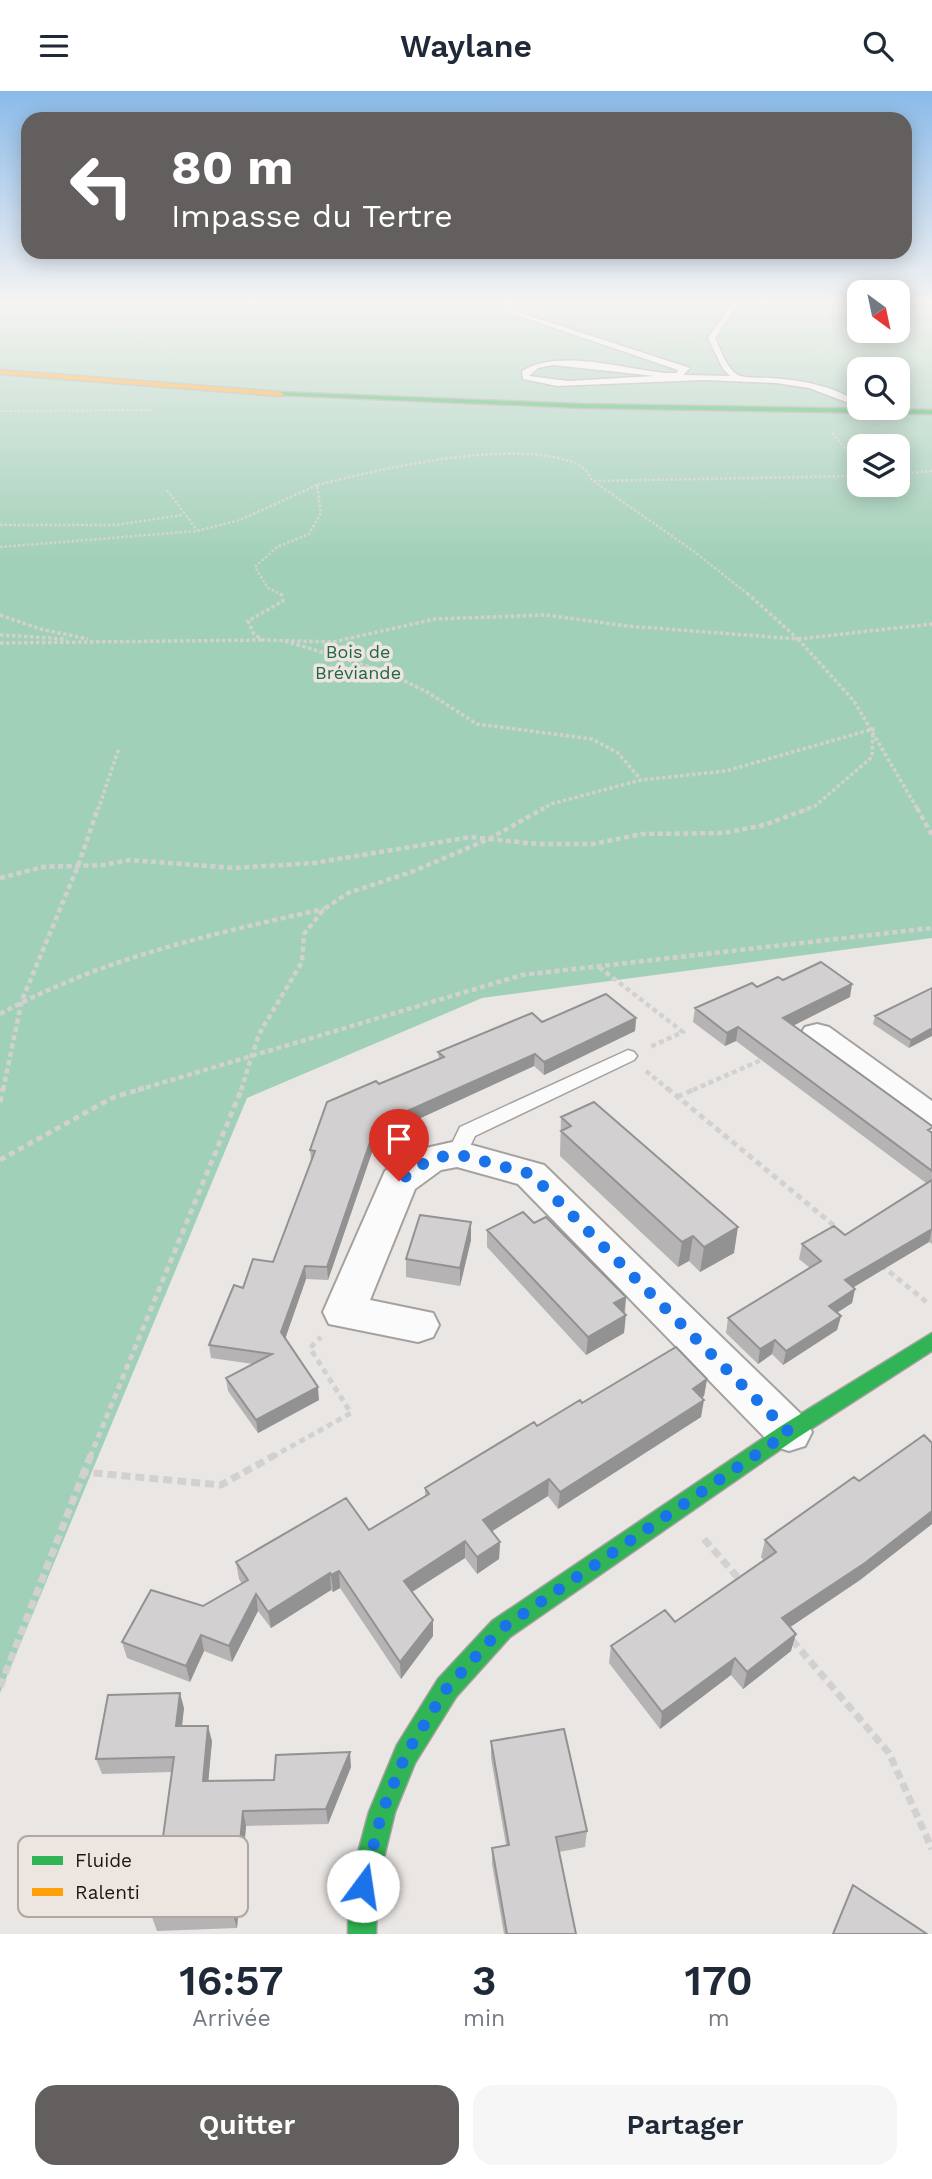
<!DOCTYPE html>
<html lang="fr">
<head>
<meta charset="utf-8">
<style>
  :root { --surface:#fff; --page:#f6f6f7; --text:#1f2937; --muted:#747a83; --accent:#635f5e }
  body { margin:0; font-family:"Work Sans",sans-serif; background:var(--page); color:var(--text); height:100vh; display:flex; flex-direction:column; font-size:26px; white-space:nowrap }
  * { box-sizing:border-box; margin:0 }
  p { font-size:23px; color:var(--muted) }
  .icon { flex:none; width:38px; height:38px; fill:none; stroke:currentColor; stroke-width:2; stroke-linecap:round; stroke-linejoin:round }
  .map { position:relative; height:1843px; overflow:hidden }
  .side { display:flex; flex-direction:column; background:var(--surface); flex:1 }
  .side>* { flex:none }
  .hud { position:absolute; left:21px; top:21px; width:891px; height:147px; border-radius:21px; box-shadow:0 4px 18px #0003; background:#635f5e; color:#fff; overflow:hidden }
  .needle { width:46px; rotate:147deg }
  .tools { position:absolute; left:847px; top:189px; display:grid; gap:14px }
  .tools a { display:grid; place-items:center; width:63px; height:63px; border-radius:14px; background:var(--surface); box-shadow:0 4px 18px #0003; font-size:35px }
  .pin { position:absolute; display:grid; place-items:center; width:60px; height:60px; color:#fff; margin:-72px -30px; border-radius:50% 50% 50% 0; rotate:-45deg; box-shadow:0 0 7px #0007 }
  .pin .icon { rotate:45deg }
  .me { position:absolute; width:77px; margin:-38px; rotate:14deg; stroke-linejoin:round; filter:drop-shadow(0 0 5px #0008) }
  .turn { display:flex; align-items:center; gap:24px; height:147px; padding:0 35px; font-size:32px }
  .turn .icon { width:91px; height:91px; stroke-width:2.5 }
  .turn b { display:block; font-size:49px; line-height:60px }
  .eta { display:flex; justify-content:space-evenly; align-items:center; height:119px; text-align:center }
  .eta b { font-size:42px; font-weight:600; line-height:49px }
  .button { display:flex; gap:14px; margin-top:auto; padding:14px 35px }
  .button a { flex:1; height:80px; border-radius:21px; background:var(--accent); color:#fff; font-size:28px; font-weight:600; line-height:80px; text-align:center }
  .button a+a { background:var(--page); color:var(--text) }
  header { display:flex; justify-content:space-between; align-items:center; height:91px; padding:0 35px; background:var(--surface); font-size:32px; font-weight:600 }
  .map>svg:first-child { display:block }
  .forest { fill:#a1d0b8; fill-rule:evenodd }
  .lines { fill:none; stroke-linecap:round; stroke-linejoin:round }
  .lane-casing { stroke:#a4a19f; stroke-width:3 }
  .street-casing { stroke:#a4a19f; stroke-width:4 }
  .fast-casing { stroke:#a4a19f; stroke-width:3 }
  .slow-casing { stroke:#a4a19f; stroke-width:3 }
  .path-far5 { stroke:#d2d1d0; stroke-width:2; stroke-dasharray:2.5 2; stroke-linecap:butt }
  .path-far4 { stroke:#d2d1d0; stroke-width:2.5; stroke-dasharray:2.5 2; stroke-linecap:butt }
  .path-far3 { stroke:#d2d1d0; stroke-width:3.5; stroke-dasharray:3.5 2.5; stroke-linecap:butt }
  .path-far2 { stroke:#d2d1d0; stroke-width:4.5; stroke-dasharray:5 3.5; stroke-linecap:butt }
  .path-far1 { stroke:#d2d1d0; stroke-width:5; stroke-dasharray:6 4.5; stroke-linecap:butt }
  .path { stroke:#d2d1d0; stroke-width:7; stroke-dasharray:9 5; stroke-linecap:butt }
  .lane { fill:#fcfbfb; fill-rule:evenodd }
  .street { fill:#fcfbfb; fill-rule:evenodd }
  .fast { fill:#30b455; fill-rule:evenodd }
  .slow { fill:#ff9f0a; fill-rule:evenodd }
  .wall { fill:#b5b3b3 }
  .shaded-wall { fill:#939292 }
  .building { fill:#d2d0d0; stroke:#939292; stroke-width:2 }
  .route { stroke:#1a73e8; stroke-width:12; stroke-dasharray:0 21.6 }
  .labels { text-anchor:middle; stroke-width:7; stroke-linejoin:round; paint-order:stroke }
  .far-park-label { font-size:18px; fill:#24664a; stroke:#ede5e0 }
  .key { fill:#ede5e0; stroke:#aea7a3; stroke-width:2 }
  .key-label { font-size:19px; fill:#1a1716 }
</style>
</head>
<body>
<header><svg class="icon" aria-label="menu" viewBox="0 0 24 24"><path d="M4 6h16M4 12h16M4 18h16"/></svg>Waylane<svg class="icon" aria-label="search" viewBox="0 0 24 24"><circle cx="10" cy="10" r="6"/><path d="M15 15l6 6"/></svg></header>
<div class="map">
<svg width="932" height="1843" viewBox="0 0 932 1843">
  <rect width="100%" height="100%" fill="#eae6e3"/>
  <path class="forest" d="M0 212H859V240H898V212H932V847L482 907 247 1007 0 1602ZM859 278H898V317H859ZM859 355H898V394H859Z"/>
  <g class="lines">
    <g class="lane-casing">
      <path id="lane" d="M481 212H490L690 277 683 284 730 285 723 278 708 247 733 212H739L715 247C721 259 726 277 738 284 746 288 762 286 771 287 800 289 845 296 862 317L809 297 776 292 704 289 557 295 523 288 522 280C559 257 624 278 666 282H677L678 279ZM553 274 655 285 568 290 529 285 538 277Z
        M628 959 634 961 637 965 634 969 475 1045 464 1068H450L447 1063 460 1036Z"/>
    </g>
    <g class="street-casing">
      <path id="street" d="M817 933 829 936 932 1010V1040L919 1037 805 952 800 944 805 936Z
        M457 1050 544 1074 805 1327 812 1341 805 1355 789 1360 773 1355 518 1093 457 1076 441 1079 415 1098 370 1209 433 1222 439 1234 433 1246 418 1251 329 1233 323 1221 385 1080 417 1059Z"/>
    </g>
    <g class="fast-casing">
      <path id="fast" d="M280 301 582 313 932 319V323L582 317 278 304Z
        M932 1242V1260L797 1347 510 1546 456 1606 415 1672 395 1721 377 1795 376 1843H348L349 1795 369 1721 397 1654 438 1588 492 1530 781 1335Z"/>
    </g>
    <g class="slow-casing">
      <path id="slow" d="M0 279 280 301 284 303 280 305 0 283Z"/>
    </g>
    <path class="path-far5" d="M77 212 187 270
      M898 220 932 229
      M915 223 932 221
      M742 240 859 228
      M662 248 695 245
      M798 272 834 252 830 231
      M0 320 153 319"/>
    <path class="path-far4" d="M832 342 859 373
      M898 383 932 380
      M594 390 859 385
      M167 399 197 439
      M0 434H115L183 424
      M0 456 197 440 240 429 317 394
      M282 504 268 497 255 476 277 456 309 443 321 422 317 394C381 378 518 345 579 374 585 377 589 384 593 390L692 459 749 504"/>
    <path class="path-far3" d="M281 502 283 510 248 530 254 543 263 549 333 551 435 528 546 524 627 535 798 548
      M747 502 798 548
      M0 524 40 538 88 548
      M0 544 67 548
      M798 548 932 533
      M798 548 854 610 918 719
      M285 550 384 580 427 601 477 633 592 648 618 662 641 689
      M0 552 262 549
      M98 719 119 657
      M541 719 551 713 641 689 726 680 873 638 872 666 815 715 805 719"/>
    <path class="path-far2" d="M917 717 932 744
      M489 748 538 753H593L642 743 724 742 764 734 810 717
      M489 748 544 717
      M0 787 43 776 104 774 129 769 234 777 314 772 471 746 489 748
      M599 876 683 941 650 956
      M0 923C102 867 211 843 324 818
      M646 980 669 999
      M3 999 22 909 78 775 98 717
      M138 999 522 884 932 837
      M241 999 259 943 302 871 304 843 324 818 348 802 414 780 489 748
      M693 999 766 967"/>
    <path class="path-far1" d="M667 997 837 1137
      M677 1006 697 997
      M0 1011 3 997
      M0 1069 112 1007 144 997
      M881 1174 929 1213
      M90 1366 242 997
      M272 1366 351 1322 310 1257 321 1246"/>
    <path class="path" d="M91 1364 84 1381 221 1394 275 1364
      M704 1448 740 1489
      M792 1549 889 1662 932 1758
      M0 1596 84 1381"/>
    <use href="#lane" class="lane"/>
    <use href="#street" class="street"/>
    <use href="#fast" class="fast"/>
    <use href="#slow" class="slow"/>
  </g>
  <path class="wall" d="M757 896 850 906 793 934 932 1042V1153L929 1151 854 1196 855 1198 852 1212 837 1222 841 1225 837 1239 783 1274 772 1263 758 1273 726 1242 728 1227 810 1177 799 1168 802 1153 845 1144 926 1092 736 950 725 955 693 931 695 917Z
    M932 897 909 957 873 933 875 925Z
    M636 927 635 940 544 984 534 975 377 1047 328 1189 306 1188 285 1247 319 1309 258 1342 228 1300 226 1287 253 1273 211 1267 209 1254 243 1197 273 1171 311 1070 310 1059 379 993 439 969 438 961 542 931Z
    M561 1026 734 1162 700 1181 689 1170 678 1176 560 1065Z
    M534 1132 626 1206 624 1242 586 1264 487 1156V1139Z
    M471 1149 460 1195 406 1186V1168Z
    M707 1288 704 1305 702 1307 701 1326 558 1418 548 1405 491 1440 500 1451 499 1468 477 1483 465 1467 412 1501 433 1529V1545L401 1588 340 1497 333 1501 331 1499 271 1537 258 1520 232 1571 204 1560 190 1591 127 1567 122 1551 203 1515 242 1493 239 1488 236 1471 369 1439 425 1405V1397L582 1312Z
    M932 1352V1433L860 1489 790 1536 791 1560 743 1598 731 1584 660 1638 609 1572 611 1555 675 1531 764 1470 761 1466 765 1449 859 1390Z
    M184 1617 182 1635 212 1650 208 1690 274 1689 351 1676 328 1733 246 1735 237 1837 157 1840 152 1826 172 1681 102 1683 96 1668Z
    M491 1650 587 1740 585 1756 559 1761 576 1843H504L492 1773V1757L506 1754 491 1667Z"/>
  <path class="shaded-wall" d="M852 893 850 906 781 941 783 927Z
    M636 927 635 940 544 984V971Z
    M738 936 736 950 725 955 727 942Z
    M932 937V945L909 957 911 949Z
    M535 963 534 975 377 1047 328 1189 327 1176 376 1034Z
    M471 1131V1149L460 1195V1177Z
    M738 1136 734 1162 700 1181 704 1156Z
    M932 1138 929 1151 842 1203 845 1189Z
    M693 1145 689 1170 678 1176 682 1151Z
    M305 1175 306 1188 283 1254 281 1241Z
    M855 1198 852 1212 825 1229 829 1215Z
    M626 1206 624 1224 614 1212Z
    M626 1224 624 1242 586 1264 588 1246Z
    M841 1225 837 1239 783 1274 786 1260Z
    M775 1249 772 1263 758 1273 760 1258Z
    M707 1288 704 1305 690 1315 693 1298Z
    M318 1296 319 1309 258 1342 256 1329Z
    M704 1309 701 1326 558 1418 560 1401Z
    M549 1388 548 1405 483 1446V1429Z
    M932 1420V1433L860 1489 777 1545 782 1527Z
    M465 1450V1467L404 1506V1490Z
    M500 1451 499 1468 477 1483V1466Z
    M339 1480 340 1497 333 1501 331 1484Z
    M330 1482 331 1499 271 1537 268 1521Z
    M256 1503 258 1520 232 1571 229 1555Z
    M433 1529V1545L401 1588 400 1571Z
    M796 1543 791 1560 743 1598 747 1581Z
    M201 1544 204 1560 190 1591 186 1575Z
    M735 1567 731 1584 660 1638 662 1621Z
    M180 1602 184 1617 180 1651 176 1635Z
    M208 1635 212 1650 207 1705 203 1690Z
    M350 1661 351 1676 328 1733 326 1718Z
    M243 1720 246 1735 237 1837 233 1824Z"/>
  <path class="building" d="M821 871 852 893 783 927 932 1035V1037L928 1039 932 1042V1080L738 936 727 942 695 917 752 892 757 896 778 886 783 889Z
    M932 897V937L911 949 875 925Z
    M606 903 636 927 544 971 535 963 376 1034 327 1176 305 1175 281 1241 318 1296 256 1329 226 1287 272 1263 209 1254 234 1194 243 1197 253 1168 273 1171 315 1060 310 1059 327 1011 376 990 379 993 444 966 438 961 532 922 542 931Z
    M594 1011 738 1136 704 1156 693 1145 682 1151 561 1040 571 1035 561 1026Z
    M932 1089V1138L845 1189 855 1198 829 1215 841 1225 786 1260 775 1249 760 1258 728 1227 821 1170 802 1153 834 1135 845 1144Z
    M523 1121 534 1132 546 1126 626 1206 614 1212 626 1224 588 1246 487 1139Z
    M420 1124 471 1131 460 1177 406 1168Z
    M676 1256 707 1288 693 1298 704 1309 560 1401 549 1388 483 1429 500 1451 477 1466 465 1450 404 1490 433 1529 400 1571 339 1480 331 1484 330 1482 268 1521 256 1503 229 1555 201 1544 186 1575 122 1551 151 1499 203 1515 248 1489 236 1471 346 1407 369 1439 429 1403 425 1397 534 1331 537 1335 580 1309 582 1312Z
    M924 1344 932 1352V1420L865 1472 782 1527 796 1543 747 1581 735 1567 662 1621 611 1555 665 1519 675 1531 776 1461 765 1449 854 1386 859 1390Z
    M180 1602 176 1635H208L203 1690 274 1689 276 1664 350 1661 326 1718 243 1720 233 1824 152 1826 174 1666 96 1668 108 1604Z
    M564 1638 587 1740 556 1746 576 1843H507L492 1757 509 1754 491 1650Z
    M853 1794 927 1843H833Z"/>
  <linearGradient id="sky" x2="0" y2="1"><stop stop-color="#8abae9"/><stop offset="0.45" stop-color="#f6f4f2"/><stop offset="1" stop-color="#f6f4f2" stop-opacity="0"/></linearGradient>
  <rect width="932" height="470" fill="url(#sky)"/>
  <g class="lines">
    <path class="route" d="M363 1795 382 1721 406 1663 447 1597 501 1538 789 1341 531 1083 457 1063 430 1068 399 1090"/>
  </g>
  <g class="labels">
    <g class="far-park-label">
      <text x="358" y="567">Bois de<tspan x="358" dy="21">Bréviande</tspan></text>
    </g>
  </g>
  <rect x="18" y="1745" width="230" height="81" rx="10" class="key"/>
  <rect x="32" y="1765" width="31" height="9" fill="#30b455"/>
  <rect x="32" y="1797" width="31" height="8" fill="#ff9f0a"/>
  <g class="key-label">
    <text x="75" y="1776">Fluide</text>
    <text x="75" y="1808">Ralenti</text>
  </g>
</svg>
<div class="tools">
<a><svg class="needle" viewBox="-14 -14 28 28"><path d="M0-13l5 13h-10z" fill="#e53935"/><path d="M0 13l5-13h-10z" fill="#747a83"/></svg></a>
<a><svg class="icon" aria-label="search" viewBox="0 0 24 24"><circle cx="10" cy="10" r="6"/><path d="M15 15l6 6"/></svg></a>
<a><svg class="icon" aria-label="layers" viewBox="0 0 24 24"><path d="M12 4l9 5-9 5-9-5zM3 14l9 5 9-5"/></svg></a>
</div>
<div class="pin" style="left:399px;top:1090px;background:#d93025"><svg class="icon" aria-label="arrive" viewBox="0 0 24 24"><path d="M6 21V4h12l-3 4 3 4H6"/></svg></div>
<svg class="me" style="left:363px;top:1795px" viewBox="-20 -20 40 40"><circle r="19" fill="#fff"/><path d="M0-13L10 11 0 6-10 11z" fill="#1a73e8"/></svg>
<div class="hud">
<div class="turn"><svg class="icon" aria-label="left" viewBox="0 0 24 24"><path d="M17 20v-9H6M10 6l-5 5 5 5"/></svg><div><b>80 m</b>Impasse du Tertre</div></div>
</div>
</div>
<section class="side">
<div class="eta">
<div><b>16:57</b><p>Arrivée</p></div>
<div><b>3</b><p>min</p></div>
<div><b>170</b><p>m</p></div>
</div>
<div class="button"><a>Quitter</a><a>Partager</a></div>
</section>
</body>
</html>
